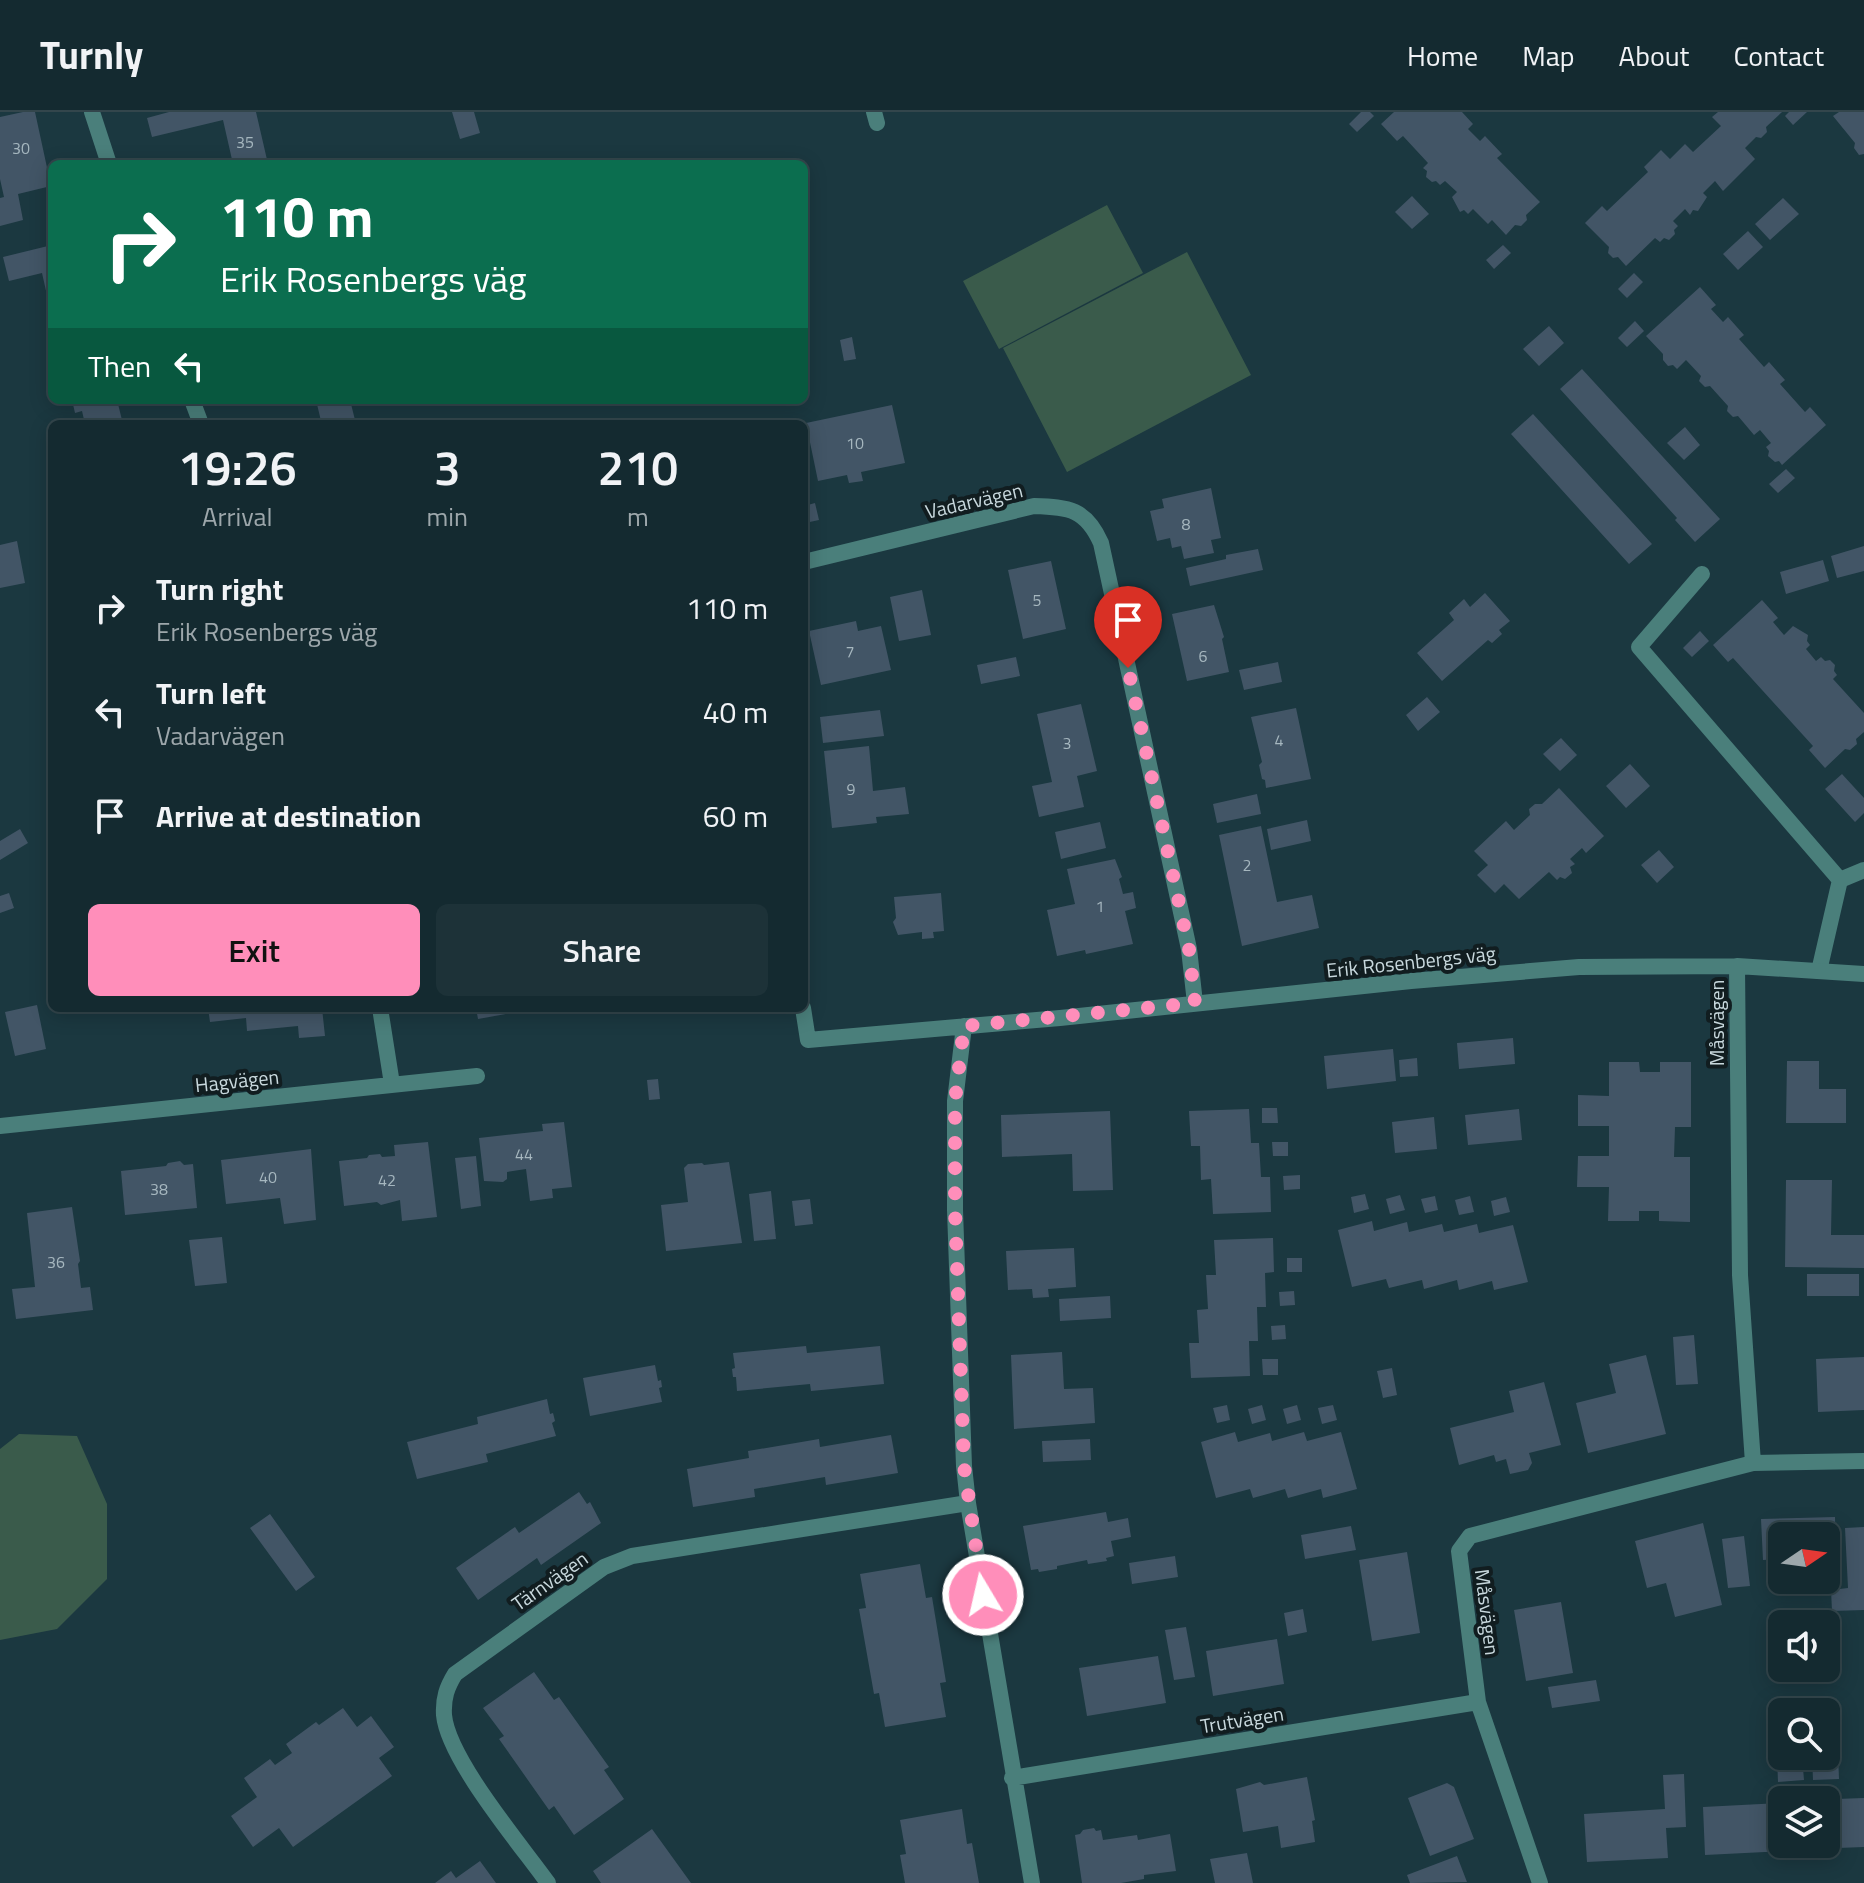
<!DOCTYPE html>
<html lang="en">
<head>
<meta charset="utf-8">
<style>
  :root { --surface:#142a30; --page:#1d3238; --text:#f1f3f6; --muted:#9da7ab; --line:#33464c; --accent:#ff8eba }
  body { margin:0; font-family:"Titillium Web",sans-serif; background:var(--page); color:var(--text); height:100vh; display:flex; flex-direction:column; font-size:30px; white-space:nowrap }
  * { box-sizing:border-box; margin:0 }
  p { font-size:26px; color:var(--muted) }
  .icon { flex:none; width:44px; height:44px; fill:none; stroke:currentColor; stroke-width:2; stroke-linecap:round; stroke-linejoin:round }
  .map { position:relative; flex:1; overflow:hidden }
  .drawer { position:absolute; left:48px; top:308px; width:760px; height:592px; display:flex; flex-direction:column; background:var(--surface); border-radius:12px; box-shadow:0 4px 20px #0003,0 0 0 2px var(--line) }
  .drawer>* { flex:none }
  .top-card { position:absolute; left:48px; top:48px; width:760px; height:244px; border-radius:12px; box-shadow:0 4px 20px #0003,0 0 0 2px var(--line); background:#0b6e4f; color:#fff; overflow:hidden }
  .needle { width:52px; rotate:77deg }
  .tools { position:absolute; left:1768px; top:1410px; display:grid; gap:16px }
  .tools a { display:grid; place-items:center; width:72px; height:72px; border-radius:12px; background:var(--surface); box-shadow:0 4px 20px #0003,0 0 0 2px var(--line); font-size:40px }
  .pin { position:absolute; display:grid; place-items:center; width:68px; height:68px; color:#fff; margin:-82px -34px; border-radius:50% 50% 50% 0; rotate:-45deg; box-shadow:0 0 8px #0007 }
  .pin .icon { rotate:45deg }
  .me { position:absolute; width:88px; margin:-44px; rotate:351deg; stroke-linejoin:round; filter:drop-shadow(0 0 6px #0008) }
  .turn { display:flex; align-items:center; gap:28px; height:168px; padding:0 40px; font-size:36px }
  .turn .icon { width:104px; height:104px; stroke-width:2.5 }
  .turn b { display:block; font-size:56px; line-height:68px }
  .then { display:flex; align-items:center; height:76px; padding:0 40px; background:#0003; gap:16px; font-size:30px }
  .eta { display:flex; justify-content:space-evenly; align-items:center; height:136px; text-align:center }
  .eta b { font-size:48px; font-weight:600; line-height:56px }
  .button { display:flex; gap:16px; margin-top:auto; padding:16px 40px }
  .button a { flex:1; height:92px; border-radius:12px; background:var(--accent); color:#111; font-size:32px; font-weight:600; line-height:92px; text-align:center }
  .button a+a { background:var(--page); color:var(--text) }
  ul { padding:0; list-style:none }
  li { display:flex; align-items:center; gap:24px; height:104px; padding:0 40px }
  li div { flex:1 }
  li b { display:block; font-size:30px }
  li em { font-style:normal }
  header { display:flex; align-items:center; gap:48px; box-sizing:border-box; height:112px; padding:0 40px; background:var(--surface); border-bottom:2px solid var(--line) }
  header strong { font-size:38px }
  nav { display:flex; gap:44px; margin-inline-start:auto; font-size:28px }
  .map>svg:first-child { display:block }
  .green { fill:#3a5b4b }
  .building { fill:#425566 }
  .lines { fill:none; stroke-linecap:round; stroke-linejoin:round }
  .lane { stroke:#4a7f7b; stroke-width:16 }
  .street { stroke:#4a7f7b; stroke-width:16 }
  .route { stroke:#ff8eba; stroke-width:14; stroke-dasharray:0 25.2 }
  .labels { text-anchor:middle; stroke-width:8; stroke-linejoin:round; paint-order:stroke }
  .number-label { font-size:16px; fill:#a6b7bf }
  .street-label { font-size:20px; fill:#c8d8dd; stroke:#111d20 }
</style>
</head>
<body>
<header>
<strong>Turnly</strong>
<nav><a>Home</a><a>Map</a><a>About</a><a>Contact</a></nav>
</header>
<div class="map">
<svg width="1864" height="1771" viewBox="0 0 1864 1771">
  <rect width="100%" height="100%" fill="#1b3840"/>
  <path class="green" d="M1107 93 1143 161 999 237 963 169Z
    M1187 140 1251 263 1067 360 1003 236Z
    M19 1322 77 1324 107 1392V1467L57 1517 0 1528V1337Z"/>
  <path class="building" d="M23 0H35L51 74 18 82 23 108 0 114V86L4 85 0 67V5Z
    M169 0H256L268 52H233L223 8 152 25 147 6Z
    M452 0H474L480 21 460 27Z
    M1361 0H1370L1374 4 1357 20 1349 12Z
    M1394 0H1462L1473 12 1468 17 1480 29 1485 24 1502 42 1497 46 1540 90 1526 103 1527 108 1521 114 1515 113 1506 123 1492 108 1488 112 1473 97 1468 102 1464 98 1460 100 1452 85 1457 80 1445 69 1440 73 1436 69 1432 70 1426 65 1427 59 1423 56 1428 51 1403 24 1397 29 1381 12Z
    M1718 0H1782L1766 15 1767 20 1761 26 1756 25 1745 36 1755 47 1723 79 1715 69 1703 81 1707 85 1698 99 1693 98 1690 103 1685 97 1673 109 1678 114 1674 118 1675 122 1669 128 1664 126 1660 130 1655 126 1626 154 1618 145 1613 146 1608 141 1609 135 1585 111 1602 94 1607 99 1648 60 1644 55 1661 38 1670 47 1685 32 1693 40 1721 14 1712 5Z
    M1789 0H1807L1793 13 1785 4Z
    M1839 0H1864V42L1859 43 1854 36 1855 31 1833 4Z
    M1412 84 1429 102 1412 117 1395 100Z
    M1783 86 1799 102 1770 128 1755 112Z
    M1748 119 1763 135 1738 158 1723 142Z
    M52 133V201H51L42 161 9 169 3 145Z
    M1503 133 1511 141 1494 157 1486 148Z
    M1634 161 1643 170 1627 186 1618 177Z
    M1700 175 1716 193 1711 197 1723 210 1728 205 1744 223 1739 227 1764 255 1769 250 1785 268 1780 272 1805 300 1810 295 1826 313 1782 353 1779 349 1775 350 1768 344 1769 339 1766 335 1771 331 1760 318 1754 323 1738 304 1733 305 1727 299 1728 294 1710 274 1705 275 1699 269 1701 264 1686 248 1677 257 1673 253 1668 254 1663 248V242L1646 224Z
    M1635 209 1644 219 1627 235 1618 226Z
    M1549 214 1564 231 1539 254 1523 237Z
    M852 225 856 247 844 249 840 228Z
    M1582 257 1720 407 1695 430 1675 408 1677 406 1560 277Z
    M72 288H117L123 312H85L82 299 75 301Z
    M316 288H350L356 312H313L321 309Z
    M892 293 905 351 861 360 863 369 849 371 847 363 818 369 806 311Z
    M1533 302 1652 432 1629 452 1511 322Z
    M1685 315 1700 333 1684 348 1667 331Z
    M1786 357 1795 366 1778 381 1769 372Z
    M1211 376 1221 426 1211 428 1214 441 1184 447 1181 434 1172 436 1170 426 1157 429 1150 399 1164 396 1162 387Z
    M815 391 819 408 805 411 804 394Z
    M17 429 25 471 0 476V433Z
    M1864 434V459L1837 466 1831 444Z
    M1258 437 1263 458 1190 474 1186 456 1226 447V443Z
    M1823 448 1829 469 1786 482 1780 460Z
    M1051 449 1066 517 1023 527 1008 458Z
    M922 478 931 523 899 529 890 485Z
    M1485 481 1510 509 1499 518 1502 522 1492 531 1488 528 1442 569 1417 541 1454 508 1449 501 1464 487 1470 495Z
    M1762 488 1778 506 1773 510 1784 523 1793 514 1808 523 1807 529 1810 533 1806 537 1816 549 1821 545 1825 549 1830 548 1835 553 1834 559 1837 563 1833 567 1864 601V620L1856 627 1857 632 1850 638 1845 637 1825 656 1809 638 1813 634 1733 546 1728 550 1713 533Z
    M1214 493 1224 525 1222 527 1229 560 1187 569 1172 502Z
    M856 509 858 519 881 514 891 558 821 573 809 519Z
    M1700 519 1709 529 1692 545 1683 536Z
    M1016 545 1020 564 981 572 977 553Z
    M1278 550 1282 570 1244 578 1239 558Z
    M1427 585 1440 600 1418 619 1406 603Z
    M1081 592 1097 659 1077 664 1084 695 1039 705 1032 674 1052 670 1037 602Z
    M1296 596 1311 667 1266 676 1265 668 1262 667 1259 653 1262 650 1251 605Z
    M880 598 884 624 823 631 820 605Z
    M1561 626 1577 643 1560 659 1543 642Z
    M869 634 873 679 905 675 909 702 876 705 877 711 832 716 824 639Z
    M1630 652 1650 674 1626 696 1606 674Z
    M1842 662 1864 686V701L1855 710 1825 677Z
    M1559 676 1604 724 1586 741 1582 736 1570 747 1575 752 1570 755 1572 761 1565 767 1560 765 1557 768 1549 760 1519 787 1504 772 1495 781 1477 763 1488 753 1474 739 1506 709 1514 718 1530 703 1529 697 1535 692H1542Z
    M1257 682 1261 702 1217 711 1213 692Z
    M1307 708 1311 729 1271 738 1267 717Z
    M1100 710 1106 736 1061 747 1055 720Z
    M1261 714 1277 790 1312 783 1319 816 1242 834 1219 723Z
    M20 717 28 731 0 748V729Z
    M1659 738 1674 755 1657 771 1641 753Z
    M1115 747 1122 765 1119 767 1123 782 1133 780 1136 796 1125 799 1133 832 1086 842 1085 838 1057 844 1047 798 1075 792 1067 757Z
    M9 781 14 796 0 801V784Z
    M941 781 944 819 933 820 934 826 922 827V820L898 823 893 810 896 806 894 785Z
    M37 893 46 937 15 944 5 900Z
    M208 896H322L325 924 299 926 298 914 247 919 246 906 210 910Z
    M476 896H528L529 898 478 907Z
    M1513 926 1515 952 1459 957 1457 931Z
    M1393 937 1396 969 1327 977 1324 944Z
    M1417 946 1418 964 1400 965 1399 948Z
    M1787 949H1819V977H1846V1011H1786Z
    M1609 950H1639L1640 960H1660V950H1691V1015H1675L1674 1045H1690V1110L1659 1109V1099H1639V1109H1608L1609 1075H1577L1578 1044H1609V1014H1578V983L1609 984Z
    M658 967 660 987 649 988 647 968Z
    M1262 996H1277L1278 1011H1262Z
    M1249 997 1251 1031H1259L1261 1065H1270L1271 1100 1213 1102 1211 1067 1201 1068 1200 1034H1191L1189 999Z
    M1519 997 1522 1028 1468 1033 1465 1003Z
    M1110 999 1113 1078 1073 1079 1072 1042 1002 1045 1001 1003Z
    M1434 1005 1437 1037 1395 1041 1392 1010Z
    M564 1010 572 1075 552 1077 553 1086 530 1089 526 1057 507 1060V1067L503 1070 484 1069 479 1026 543 1019 542 1012Z
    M428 1030 437 1105 402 1109 400 1088 381 1093 377 1090 344 1094 339 1049 367 1046 369 1043 380 1042 382 1045 395 1044 394 1033Z
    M1272 1030H1288V1044H1273Z
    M311 1037 316 1108 284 1112 280 1086 226 1092 221 1048Z
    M476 1044 481 1094 461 1097 455 1046Z
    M180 1049 184 1053 193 1052 197 1096 125 1103 121 1059 166 1054 168 1051Z
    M729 1050 742 1131 666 1139 661 1093 688 1090 684 1056 688 1052 702 1051 704 1053Z
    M1300 1063V1077L1284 1078 1283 1064Z
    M1786 1068H1832L1831 1123H1864V1156L1785 1155Z
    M771 1079 776 1127 754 1129 749 1082Z
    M1365 1082 1369 1097 1354 1101 1351 1085Z
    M1400 1083 1405 1098 1390 1102 1386 1087Z
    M1435 1084 1438 1098 1425 1101 1421 1087Z
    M1470 1084 1474 1100 1459 1103 1455 1088Z
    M1506 1085 1510 1100 1494 1104 1491 1089Z
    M810 1087 813 1112 795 1114 792 1089Z
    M72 1095 80 1149 78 1152 81 1176 90 1175 93 1198 16 1207 12 1177 35 1175 27 1101Z
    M1372 1109 1374 1119 1407 1110 1409 1120 1442 1112 1444 1120 1477 1112 1479 1121 1513 1113 1528 1170 1494 1178 1492 1169 1459 1178 1457 1168 1424 1177 1422 1168 1389 1176 1386 1167 1352 1175 1338 1118Z
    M222 1125 227 1171 195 1174 189 1128Z
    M1273 1126 1274 1160 1265 1161 1266 1195H1257L1258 1229H1249L1250 1264 1191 1266 1189 1231H1199L1197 1198 1208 1197 1206 1163H1216L1214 1128Z
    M1074 1136 1076 1175 1048 1177 1049 1185 1033 1186 1032 1177 1008 1178 1006 1139Z
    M1287 1146H1302V1160H1287Z
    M1807 1162H1859V1184H1807Z
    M1294 1179 1295 1193 1280 1194 1279 1180Z
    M1110 1184 1111 1206 1060 1209 1059 1187Z
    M1285 1213 1286 1227 1272 1228 1271 1214Z
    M1694 1223 1698 1272 1676 1273 1673 1225Z
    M806 1234 807 1241 880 1234 884 1272 811 1279 810 1272 737 1279 736 1265H733L732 1257 735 1256 733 1241Z
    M1062 1240 1064 1277 1093 1276 1095 1311 1014 1317 1011 1243Z
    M1646 1243 1666 1322 1588 1341 1576 1291 1616 1281 1609 1252Z
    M1864 1245V1298L1818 1300 1816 1247Z
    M1262 1247H1278V1263H1263Z
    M655 1253 658 1269 661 1268 662 1275 659 1276 662 1290 590 1304 583 1266Z
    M1392 1256 1397 1283 1383 1286 1377 1259Z
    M1544 1270 1561 1333 1529 1341 1532 1351 1528 1358 1510 1362 1506 1347 1496 1350 1494 1343 1459 1353 1450 1316 1514 1300 1509 1279Z
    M547 1287 550 1302 553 1301 555 1309 552 1311 556 1324 486 1342 488 1350 417 1367 407 1330 478 1312 477 1305Z
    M1227 1293 1230 1308 1217 1311 1213 1296Z
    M1262 1293 1266 1308 1252 1312 1248 1297Z
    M1297 1293 1301 1308 1287 1312 1283 1297Z
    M1333 1293 1337 1308 1322 1312 1318 1296Z
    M1235 1320 1238 1330 1270 1321 1272 1329 1304 1320 1307 1329 1341 1320 1357 1377 1323 1386 1321 1377 1288 1386 1285 1377 1253 1386 1250 1377 1216 1386 1201 1330Z
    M891 1323 898 1361 826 1373 825 1365 754 1377 755 1385 693 1395 687 1357 749 1346 748 1339 819 1327 820 1335Z
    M1090 1327 1091 1348 1043 1350 1042 1329Z
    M579 1380 587 1392 590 1390 601 1411 541 1453 537 1446 478 1488 456 1456 515 1415 519 1421Z
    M1106 1400 1108 1410 1128 1406 1131 1425 1111 1429 1114 1444 1106 1446 1107 1449 1088 1452 1087 1448 1057 1454V1457L1039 1460 1038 1457 1031 1458 1023 1414Z
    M270 1402 315 1465 296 1479 250 1416Z
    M1835 1405 1836 1445 1826 1446V1424H1782V1447L1763 1448 1761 1407Z
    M1703 1411 1722 1493 1675 1505 1666 1471 1647 1476 1635 1429Z
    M1351 1414 1356 1438 1305 1447 1301 1423Z
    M1864 1415V1498L1832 1499 1831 1478 1848 1476 1845 1416Z
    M1744 1424 1750 1474 1728 1476 1722 1427Z
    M1407 1440 1420 1521 1372 1529 1359 1448Z
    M1175 1444 1178 1465 1132 1472 1129 1451Z
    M920 1452 926 1486 932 1485 946 1570 940 1571 946 1605 885 1615 879 1581 874 1582 859 1497 866 1496 860 1462Z
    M1561 1490 1573 1561 1526 1569 1514 1498Z
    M1303 1497 1307 1520 1288 1524 1284 1501Z
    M1186 1515 1195 1565 1174 1568 1165 1518Z
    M1277 1527 1284 1572 1213 1584 1206 1539Z
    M1158 1544 1166 1591 1087 1604 1079 1556Z
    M534 1560 554 1588 559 1585 609 1655 604 1658 624 1687 574 1723 554 1694 549 1698 499 1627 504 1624 483 1596Z
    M1596 1568 1600 1589 1552 1596 1548 1575Z
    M343 1596 357 1615 371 1604 394 1635 379 1646 392 1664 293 1735 279 1716 253 1735 231 1704 257 1685 244 1666 270 1647 275 1653 292 1641 286 1632 316 1610 319 1613Z
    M1837 1615 1839 1667 1813 1668 1812 1644H1826V1616Z
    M1782 1618V1644H1802L1804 1668 1778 1670 1776 1619Z
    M1684 1662 1686 1715 1666 1716 1668 1746 1587 1750 1584 1702 1665 1697 1663 1663Z
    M1307 1665 1315 1708 1312 1709 1315 1730 1281 1736 1278 1714 1243 1720 1236 1677 1260 1670 1264 1673Z
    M1447 1671 1454 1675 1474 1727 1430 1744 1408 1686Z
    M1864 1686V1735L1838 1736 1836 1687Z
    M1782 1691V1732H1786V1739L1705 1743 1703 1695Z
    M962 1697 967 1732 972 1731 979 1771H905L900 1743 906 1742 900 1708Z
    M1094 1716 1096 1719 1101 1718 1103 1728 1137 1723 1138 1728 1170 1722 1176 1759 1144 1763V1767L1121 1771H1082L1075 1723 1080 1722 1083 1718Z
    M652 1717 691 1771H601L593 1759Z
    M1247 1741 1253 1771H1215L1210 1747Z
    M1457 1744 1467 1770 1410 1771 1407 1763Z
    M480 1749 496 1771H435L451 1759 456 1766Z"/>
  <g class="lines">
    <path class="lane" d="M1702 462 1639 535 1840 768 1819 859
      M1840 768 1864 758"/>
    <path class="street" d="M92 0 109 52
      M874 0 877 11
      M192 288 201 312
      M804 450 1034 394C1069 395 1086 397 1101 431L1189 837 1195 891
      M1737 854 1740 1163 1753 1351
      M380 896 392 972
      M803 896 808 928 1060 906 1411 869 1579 855 1737 854 1864 862
      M964 914 955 989V1098L964 1354 968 1391 1032 1771
      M0 1014 477 964
      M1012 1666 1478 1590
      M548 1771C520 1732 448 1647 444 1603 443 1586 447 1575 455 1562L604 1455 632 1444 968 1391
      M1540 1771 1478 1590 1459 1439 1470 1424 1753 1351 1864 1349"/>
  </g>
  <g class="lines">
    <path class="route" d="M983 1483 964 1354 955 1098V989L964 914 1195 891 1189 837 1128 556"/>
  </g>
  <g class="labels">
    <g class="number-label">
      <text x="245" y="36">35</text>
      <text x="21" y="42">30</text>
      <text x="855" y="337">10</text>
      <text x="1186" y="418">8</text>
      <text x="1037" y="494">5</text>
      <text x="850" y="545">7</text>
      <text x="1203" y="550">6</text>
      <text x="1279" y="634">4</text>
      <text x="1067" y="637">3</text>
      <text x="851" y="683">9</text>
      <text x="1247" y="759">2</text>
      <text x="1100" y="800">1</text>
      <text x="524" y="1048">44</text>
      <text x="268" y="1071">40</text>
      <text x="387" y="1074">42</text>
      <text x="159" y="1083">38</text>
      <text x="56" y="1156">36</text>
    </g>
    <g class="street-label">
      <text transform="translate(974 389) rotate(-13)" y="7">Vadarvägen</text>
      <text transform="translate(1411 850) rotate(-6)" y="7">Erik Rosenbergs väg</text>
      <text transform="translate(1717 911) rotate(-90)" y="7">Måsvägen</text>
      <text transform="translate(237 969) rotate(-6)" y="7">Hagvägen</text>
      <text transform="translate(550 1469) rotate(-35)" y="7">Tärnvägen</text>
      <text transform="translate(1487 1500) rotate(83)" y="7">Måsvägen</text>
      <text transform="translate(1242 1608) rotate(-9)" y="7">Trutvägen</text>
    </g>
  </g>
</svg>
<div class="tools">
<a><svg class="needle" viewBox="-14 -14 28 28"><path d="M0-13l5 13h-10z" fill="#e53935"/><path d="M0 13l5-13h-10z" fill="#9da7ab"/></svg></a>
<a><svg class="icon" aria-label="sound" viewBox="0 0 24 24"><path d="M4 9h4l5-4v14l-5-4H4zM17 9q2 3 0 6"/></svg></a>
<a><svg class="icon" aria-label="search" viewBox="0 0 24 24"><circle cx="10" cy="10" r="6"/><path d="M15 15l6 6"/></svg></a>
<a><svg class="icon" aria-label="layers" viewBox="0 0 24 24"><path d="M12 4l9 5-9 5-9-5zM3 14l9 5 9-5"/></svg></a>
</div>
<div class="pin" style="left:1128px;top:556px;background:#d93025"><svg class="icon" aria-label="arrive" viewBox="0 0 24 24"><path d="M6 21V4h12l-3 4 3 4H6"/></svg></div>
<svg class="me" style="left:983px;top:1483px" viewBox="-20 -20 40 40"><circle r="17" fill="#ff8eba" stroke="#fff" stroke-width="3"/><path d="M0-11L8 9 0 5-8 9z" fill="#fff"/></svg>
<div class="top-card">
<div class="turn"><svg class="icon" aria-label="right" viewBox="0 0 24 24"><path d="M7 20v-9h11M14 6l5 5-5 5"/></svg><div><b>110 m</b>Erik Rosenbergs väg</div></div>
<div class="then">Then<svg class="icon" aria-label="left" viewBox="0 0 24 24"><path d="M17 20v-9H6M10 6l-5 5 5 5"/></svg></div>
</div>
<section class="drawer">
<div class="eta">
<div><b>19:26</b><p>Arrival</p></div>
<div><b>3</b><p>min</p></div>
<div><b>210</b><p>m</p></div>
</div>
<ul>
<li><svg class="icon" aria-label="right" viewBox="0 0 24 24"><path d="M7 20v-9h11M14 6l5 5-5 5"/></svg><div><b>Turn right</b><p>Erik Rosenbergs väg</p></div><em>110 m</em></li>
<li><svg class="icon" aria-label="left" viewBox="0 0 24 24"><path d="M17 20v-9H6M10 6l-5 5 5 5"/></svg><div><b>Turn left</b><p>Vadarvägen</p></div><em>40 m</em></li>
<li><svg class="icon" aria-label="arrive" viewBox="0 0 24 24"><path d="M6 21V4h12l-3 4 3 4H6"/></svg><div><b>Arrive at destination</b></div><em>60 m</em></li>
</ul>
<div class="button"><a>Exit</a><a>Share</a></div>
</section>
</div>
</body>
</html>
